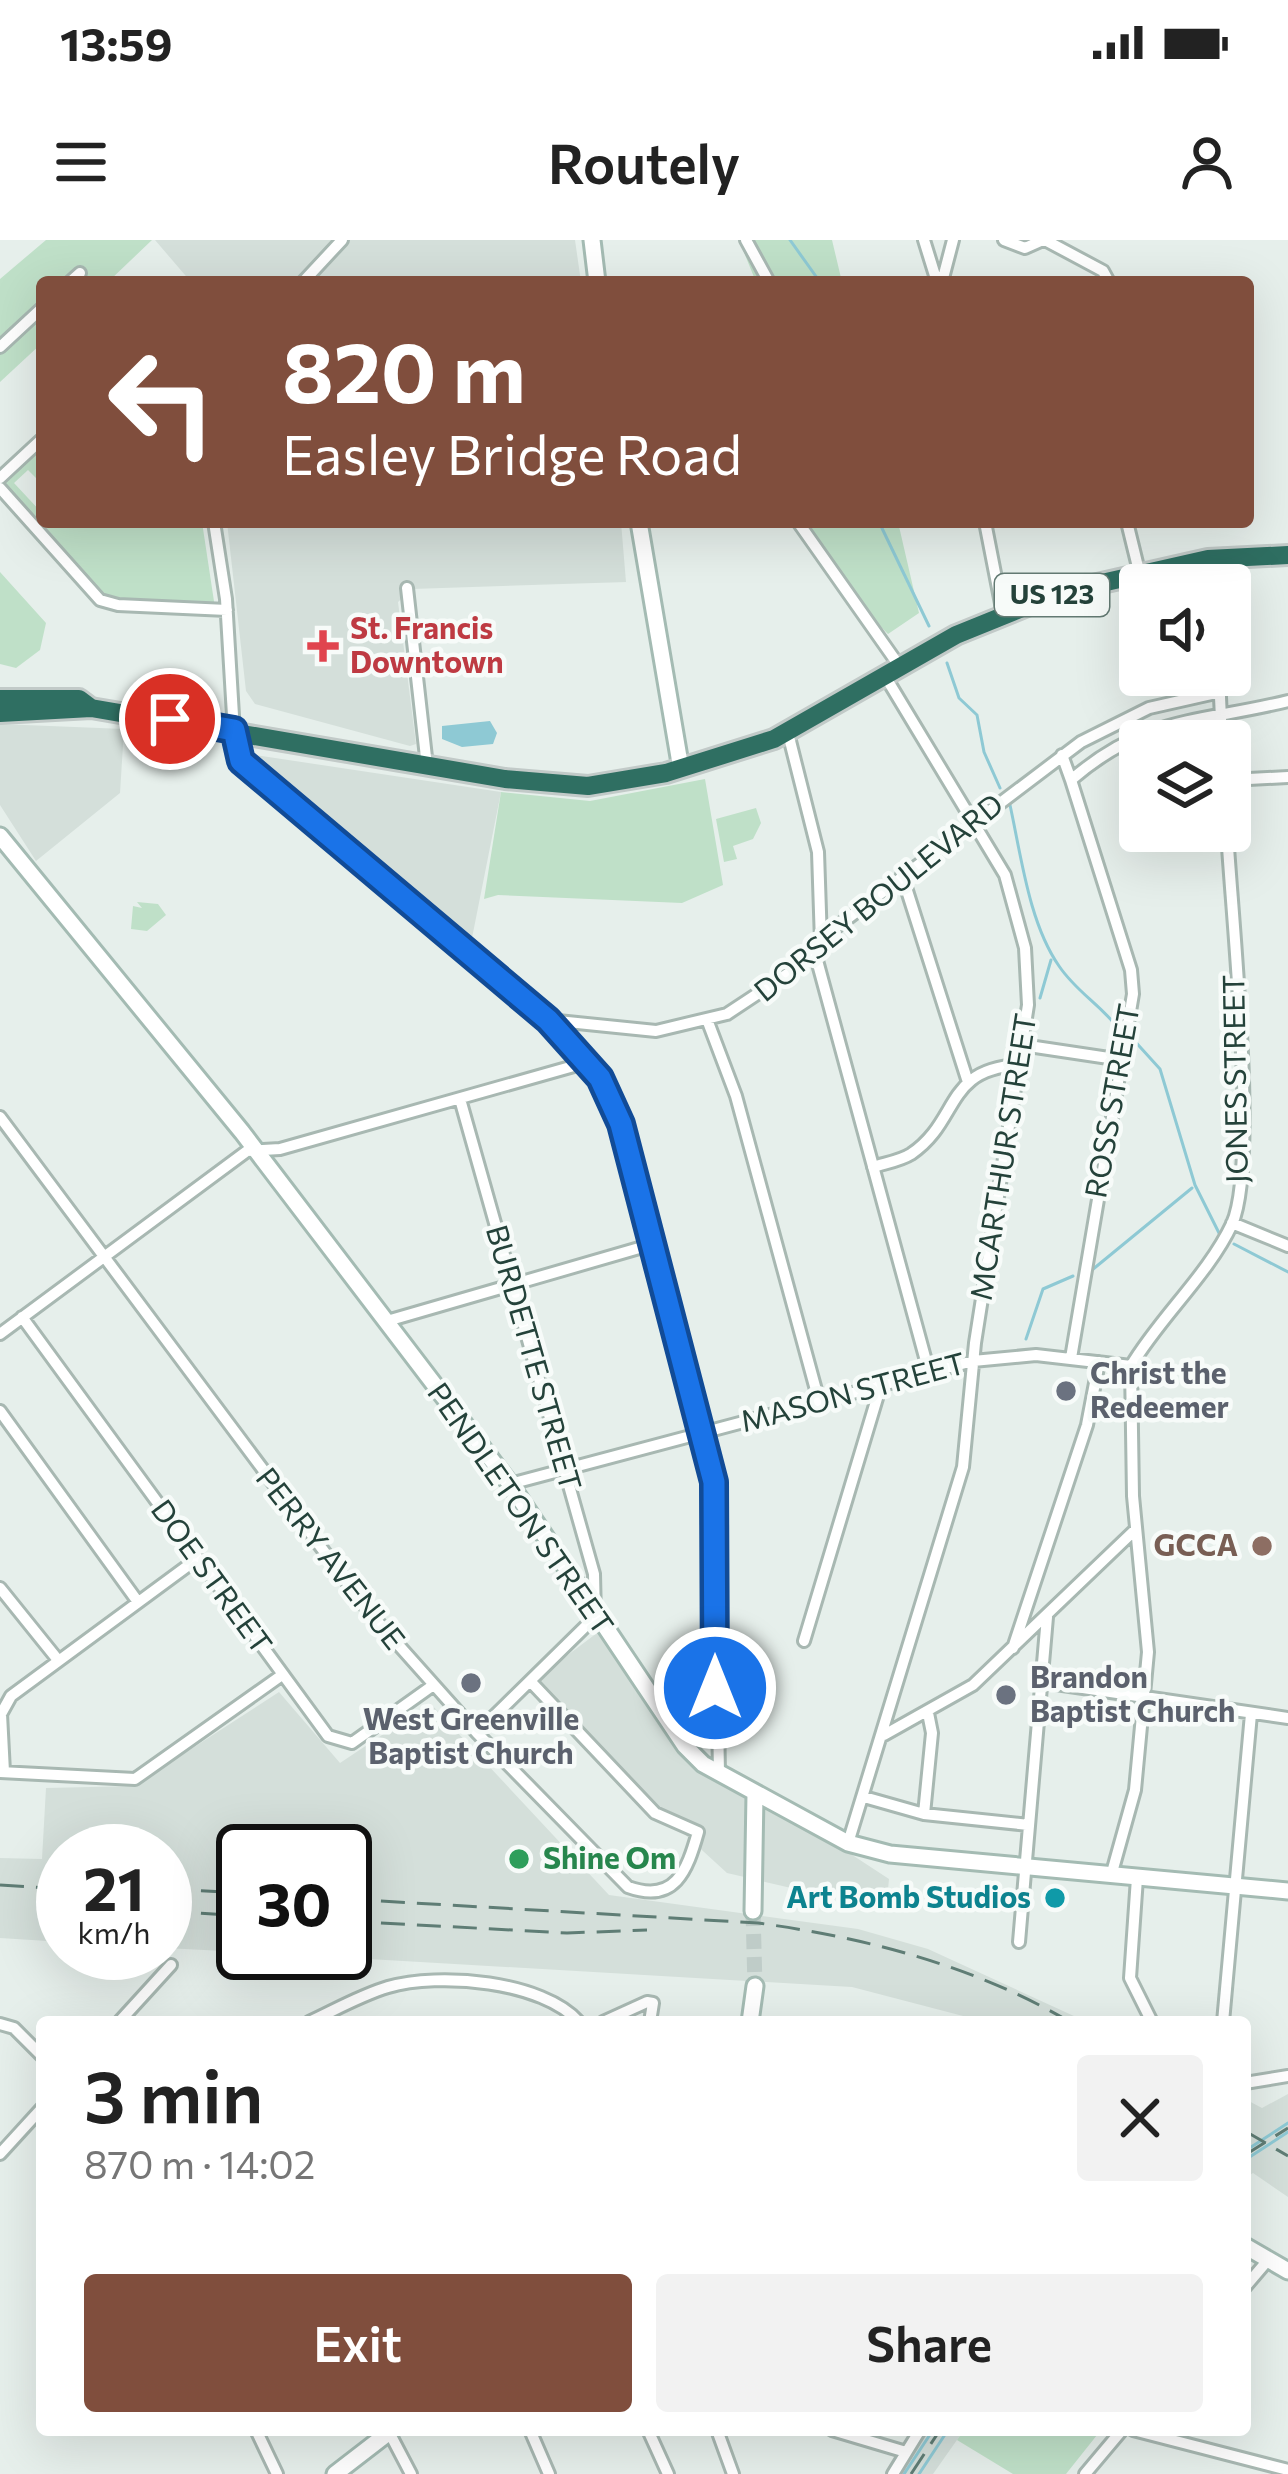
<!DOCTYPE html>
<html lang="en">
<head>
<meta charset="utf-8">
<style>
  :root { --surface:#fff; --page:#f2f2f2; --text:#222; --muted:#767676; --accent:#804e3d }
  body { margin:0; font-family:Commissioner,sans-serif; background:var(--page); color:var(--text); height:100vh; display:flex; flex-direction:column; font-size:45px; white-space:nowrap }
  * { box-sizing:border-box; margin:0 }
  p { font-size:39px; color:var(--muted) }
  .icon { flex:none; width:66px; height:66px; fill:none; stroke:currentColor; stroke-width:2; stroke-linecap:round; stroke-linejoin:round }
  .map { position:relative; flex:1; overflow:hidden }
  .details { position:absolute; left:36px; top:1776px; width:1215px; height:420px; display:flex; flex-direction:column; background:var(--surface); border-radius:12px; box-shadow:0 12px 48px #0002 }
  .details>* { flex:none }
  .top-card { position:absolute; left:36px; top:36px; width:1218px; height:252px; border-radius:12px; box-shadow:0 12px 48px #0002; background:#804e3d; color:#fff; overflow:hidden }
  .buttons { position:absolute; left:1119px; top:324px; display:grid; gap:24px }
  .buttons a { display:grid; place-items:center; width:132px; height:132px; border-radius:12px; background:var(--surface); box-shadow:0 12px 48px #0002; font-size:60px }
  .speed { position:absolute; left:36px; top:1584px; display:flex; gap:24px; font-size:60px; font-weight:700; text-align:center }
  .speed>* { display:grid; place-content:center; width:156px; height:156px; border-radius:50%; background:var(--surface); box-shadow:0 12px 48px #0002; line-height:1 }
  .speed small { font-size:30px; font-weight:400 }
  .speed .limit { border:6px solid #111; border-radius:18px; background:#fff; color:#111 }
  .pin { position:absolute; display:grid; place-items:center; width:102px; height:102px; color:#fff; margin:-51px; border:6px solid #fff; border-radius:50%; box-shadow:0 3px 12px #0007 }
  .me { position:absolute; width:132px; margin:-66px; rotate:0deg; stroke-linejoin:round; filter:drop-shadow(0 0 9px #0008) }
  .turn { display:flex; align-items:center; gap:42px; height:252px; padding:0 48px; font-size:54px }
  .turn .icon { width:156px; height:156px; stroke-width:2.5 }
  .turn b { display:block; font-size:84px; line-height:102px }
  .round { display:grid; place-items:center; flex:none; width:126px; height:126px; border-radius:12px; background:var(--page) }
  .headline { display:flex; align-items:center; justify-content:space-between; height:204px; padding:0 48px }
  h1 { font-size:72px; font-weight:600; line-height:90px }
  .cta { display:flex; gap:24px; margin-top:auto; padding:24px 48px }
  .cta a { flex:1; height:138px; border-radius:12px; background:var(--accent); color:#fff; font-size:48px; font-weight:600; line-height:138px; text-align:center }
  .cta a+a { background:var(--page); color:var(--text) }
  .status { display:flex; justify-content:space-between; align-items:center; height:84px; padding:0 60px; background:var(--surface); direction:ltr }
  .status svg { height:33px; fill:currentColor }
  header { display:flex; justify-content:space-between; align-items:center; height:156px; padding:0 48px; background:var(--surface); font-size:54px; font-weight:600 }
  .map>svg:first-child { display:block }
  .built { fill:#d4dfda }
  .green { fill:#bfe0c8 }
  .water { fill:#8ec9d4 }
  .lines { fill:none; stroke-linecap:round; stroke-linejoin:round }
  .stream { stroke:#8ec9d4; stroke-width:3 }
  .secondary-tunnel { stroke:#bfccc8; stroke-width:15; stroke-dasharray:15 8; stroke-linecap:butt }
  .street-casing { stroke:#a8b8b2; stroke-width:16 }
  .secondary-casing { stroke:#a4bbb3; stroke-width:21 }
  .highway-casing { stroke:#c2cac8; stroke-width:24 }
  .street { stroke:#fff; stroke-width:10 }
  .secondary { stroke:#fff; stroke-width:15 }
  .highway { stroke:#2f6f62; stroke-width:18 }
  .rail { stroke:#5f7d75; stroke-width:3; stroke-dasharray:24 12; stroke-linecap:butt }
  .route-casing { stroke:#114b97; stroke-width:30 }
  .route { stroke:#1a73e8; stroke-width:21 }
  .health-dot { fill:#e0444e; stroke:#f7fbf9; stroke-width:4.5 }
  .worship-dot { fill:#6b7280; stroke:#f7fbf9; stroke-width:4.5 }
  .education-dot { fill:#8d6e63; stroke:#f7fbf9; stroke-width:4.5 }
  .leisure-dot { fill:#2e9e5b; stroke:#f7fbf9; stroke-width:4.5 }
  .culture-dot { fill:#0f9aa8; stroke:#f7fbf9; stroke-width:4.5 }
  .labels { text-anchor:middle; stroke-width:9; stroke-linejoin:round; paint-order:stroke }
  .shield { fill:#f7fbf9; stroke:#637a73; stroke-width:3 }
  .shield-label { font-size:27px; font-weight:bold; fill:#24423a }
  .health-label { font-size:30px; font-weight:bold; fill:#be3a42; stroke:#f7fbf9; text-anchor:start }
  .street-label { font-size:30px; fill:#24423a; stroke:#f7fbf9 }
  .worship-label { font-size:30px; font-weight:bold; fill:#5b616d; stroke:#f7fbf9; text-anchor:start }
  .education-label { font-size:30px; font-weight:bold; fill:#785e54; stroke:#f7fbf9; text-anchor:end }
  .leisure-label { font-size:30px; font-weight:bold; fill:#27864d; stroke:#f7fbf9; text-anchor:start }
  .culture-label { font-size:30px; font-weight:bold; fill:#0d838f; stroke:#f7fbf9; text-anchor:end }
</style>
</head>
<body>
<div class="status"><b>13:59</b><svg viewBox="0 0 49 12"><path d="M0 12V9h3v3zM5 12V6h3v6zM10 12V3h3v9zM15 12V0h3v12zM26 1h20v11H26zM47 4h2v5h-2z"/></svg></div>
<header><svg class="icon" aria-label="menu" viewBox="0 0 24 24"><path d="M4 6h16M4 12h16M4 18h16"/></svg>Routely<svg class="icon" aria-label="person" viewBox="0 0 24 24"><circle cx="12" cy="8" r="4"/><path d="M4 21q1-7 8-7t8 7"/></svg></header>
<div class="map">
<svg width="1288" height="2234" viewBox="0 0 1288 2234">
  <rect width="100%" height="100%" fill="#e6efeb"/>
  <path class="built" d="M155 0H575L581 42H191Z
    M227 282H621L626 342 412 349 398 362 416 504 410 506 255 464 246 451Z
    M0 484 124 489 120 553 36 621 0 565Z
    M255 515 501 552 471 703 321 570Z
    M597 1393 706 1537 837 1605 889 1639 886 1670 727 1633 633 1547 536 1439Z
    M279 1452 340 1523 430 1463 609 1655 858 1689 928 1709 1087 1782H986L852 1747 266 1713H345V1611H243V1712L165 1708V1611H63V1702L0 1698V1618L42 1619 46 1548 134 1546Z
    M1288 1854V1957L1253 1933 1245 1938V1859L1262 1868Z
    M926 2190H964L933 2234H898Z"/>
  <path class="green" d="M46 0H152L108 42H42V103L0 142V39Z
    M739 0H832L842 42H756Z
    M42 196 38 238 42 244 28 230 14 243 42 273V282H202L215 368 93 355 0 245V233Z
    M806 282H898L919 373 888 394 853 359Z
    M0 332 46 383 40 410 16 428 0 424Z
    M705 539 723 645 682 663 498 655 484 659 501 552 590 561Z
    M756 568 761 583 753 599 733 606 737 619 724 622 716 579Z
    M137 662 158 664 166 675 147 691 131 689 133 666 142 668Z
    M964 2190H1101L1066 2234H1013L957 2200Z"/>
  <path class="water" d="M490 481 497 493 493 504 462 507 442 499V486Z"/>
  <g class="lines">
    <path class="stream" d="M790 0 820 42
      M879 282 929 386
      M947 423 959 458 977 475 984 512 1000 548
      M1010 565C1021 615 1029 683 1059 726 1077 753 1103 766 1122 793
      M1040 758 1051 720
      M1131 797 1160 829 1195 945 1219 993
      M1234 1004 1288 1032
      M1092 1030 1192 948
      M1026 1099 1043 1049 1073 1036
      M1245 1911 1288 1883
      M1245 1920 1288 1892
      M904 2234 933 2190
      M919 2234 948 2190"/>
    <path class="secondary-tunnel" d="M753 1671 755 1746"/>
    <g class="street-casing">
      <path id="street" d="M746 0 769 42
        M924 0 937 42
        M1004 0 1025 8 1043 0
        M1045 0 1103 31 1109 42
        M70 42 80 33
        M303 42 342 0
        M942 42 953 0
        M0 107 42 68
        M0 238 42 199
        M0 248 100 360 118 365 227 370
        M214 282 226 359 235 509 241 521 548 780 579 811 612 860 714 1242 719 1533
        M798 282 900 427
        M985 282 1003 374
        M1127 282 1139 331
        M1214 345 1216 318
        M407 348 427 526
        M1219 435 1222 501
        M788 493 818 612 821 702
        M1062 515 1071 540C1146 475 1200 483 1288 461
        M1071 540 1131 730 1133 754 1071 1118
        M1230 540 1288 537
        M902 635 967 839
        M815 713 929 1132
        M548 780 656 791 727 774 798 727 835 688 1081 502 1149 468 1220 452
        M708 782 736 856 819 1161
        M1022 805 1122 820
        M460 859 594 1334 595 1377 477 1493
        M0 877 370 1373 477 1493 628 1647C675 1664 687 1631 698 1592L655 1573 531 1442
        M873 927C885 923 900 921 911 914 960 881 944 829 1019 825
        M1232 983 1288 1006
        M22 1077 328 1496 352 1503 432 1446
        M387 1081 653 1004
        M0 1094 247 911 280 909 588 822
        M1131 1126C1160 1077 1208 1035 1232 984 1259 924 1231 668 1227 591
        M0 1171 138 1362
        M510 1244 973 1121 1036 1115 1131 1126
        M0 1348 58 1420
        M804 1401 881 1145
        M1013 1408 1087 1185 1099 1122
        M1042 1442 1288 1478
        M884 1495 973 1445 1135 1290
        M0 1532 135 1539 282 1435
        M4 1532 1 1474 11 1456 197 1319
        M864 1557 924 1574 1029 1585
        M924 1574 932 1493 928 1473
        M848 1603 963 1227 975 1103 1028 765 1025 708 1005 635 885 436
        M1111 1636 1135 1550 1148 1412 1133 1256 1131 1126
        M1137 1638 1130 1738 1152 1782
        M1019 1702 1047 1377
        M119 1782 171 1725
        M309 1782C335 1770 361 1755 388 1747 439 1732 543 1741 579 1782
        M603 1782 647 1762 653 1763 650 1782
        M1223 1782 1251 1474
        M0 1784 14 1788 42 1816
        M1245 1843 1288 1836
        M0 1914 42 1868
        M1245 2047 1268 2020
        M256 2190 277 2234
        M530 2190 549 2234
        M648 2190 668 2234
        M717 2190 733 2234
        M832 2190 906 2212
        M1133 2190 1288 2230
        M389 2192 411 2234
        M893 2234 920 2190
        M1085 2234 1122 2190"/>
    </g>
    <g class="secondary-casing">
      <path id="secondary" d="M592 0 597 42
        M639 282 681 529
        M0 596 242 892 510 1244 685 1506 703 1524 848 1603 890 1614 1288 1651
        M753 1671 755 1554
        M750 1782 755 1746
        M1245 2006 1288 2031
        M335 2234 392 2190"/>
    </g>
    <g class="highway-casing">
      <path id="highway" d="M0 459H79L91 468
        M0 473 91 468 505 539 588 546 666 533 774 499 956 395 1062 352 1208 319 1288 315"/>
    </g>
    <use href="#street" class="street"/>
    <use href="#secondary" class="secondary"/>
    <use href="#highway" class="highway"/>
    <path class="rail" d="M0 1645 63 1649
      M165 1649 243 1653
      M345 1659 758 1683C867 1698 975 1726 1070 1782
      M165 1671 243 1676
      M345 1681 567 1693 647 1690
      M1245 1891 1288 1916
      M1245 1915 1288 1888
      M911 2234 940 2190"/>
  </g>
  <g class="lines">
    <g class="route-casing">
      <path id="route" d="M170 479 234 490 241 521 548 780 600 838 621 884 714 1242 715 1448"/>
    </g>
    <use href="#route" class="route"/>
  </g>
  <path class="health-dot" d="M317 388h12v12h12v12h-12v12h-12v-12h-12v-12h12z"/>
  <g class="worship-dot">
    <circle cx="1066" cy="1151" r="12"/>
    <circle cx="471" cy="1443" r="12"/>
    <circle cx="1006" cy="1455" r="12"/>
  </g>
  <circle class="education-dot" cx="1262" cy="1306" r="12"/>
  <circle class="leisure-dot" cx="519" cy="1619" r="12"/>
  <circle class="culture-dot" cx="1055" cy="1658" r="12"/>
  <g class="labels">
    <rect class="shield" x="995" y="334" width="114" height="42" rx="9"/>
    <g class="shield-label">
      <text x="1052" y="364">US 123</text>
    </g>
    <g class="health-label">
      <text x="350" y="399">St. Francis<tspan x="350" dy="34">Downtown</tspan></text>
    </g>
    <g class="street-label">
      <text transform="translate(879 658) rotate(-39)" y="10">DORSEY BOULEVARD</text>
      <text transform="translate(1236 839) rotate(-91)" y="10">JONES STREET</text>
      <text transform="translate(1113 861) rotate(-80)" y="10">ROSS STREET</text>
      <text transform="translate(1004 917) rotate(-81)" y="10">MCARTHUR STREET</text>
      <text transform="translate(533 1118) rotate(74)" y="10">BURDETTE STREET</text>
      <text transform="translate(853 1153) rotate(-15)" y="10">MASON STREET</text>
      <text transform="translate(520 1269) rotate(55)" y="10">PENDLETON STREET</text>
      <text transform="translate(330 1319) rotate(52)" y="10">PERRY AVENUE</text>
      <text transform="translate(211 1337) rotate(54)" y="10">DOE STREET</text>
    </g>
    <g class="worship-label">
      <text x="1090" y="1144">Christ the<tspan x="1090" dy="34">Redeemer</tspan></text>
      <text x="1030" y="1448">Brandon<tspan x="1030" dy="34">Baptist Church</tspan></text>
      <text x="471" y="1490" text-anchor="middle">West Greenville<tspan x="471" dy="34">Baptist Church</tspan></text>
    </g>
    <g class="education-label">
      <text x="1238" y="1316">GCCA</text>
    </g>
    <g class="leisure-label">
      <text x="543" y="1629">Shine Om</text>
    </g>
    <g class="culture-label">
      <text x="1031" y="1668">Art Bomb Studios</text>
    </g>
  </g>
</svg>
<div class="buttons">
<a><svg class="icon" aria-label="sound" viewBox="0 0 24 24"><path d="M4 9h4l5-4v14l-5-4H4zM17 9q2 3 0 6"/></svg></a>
<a><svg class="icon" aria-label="layers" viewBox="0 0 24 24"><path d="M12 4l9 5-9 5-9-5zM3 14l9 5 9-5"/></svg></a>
</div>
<div class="speed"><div>21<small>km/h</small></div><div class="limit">30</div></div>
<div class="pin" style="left:170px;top:479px;background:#d93025"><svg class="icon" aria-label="arrive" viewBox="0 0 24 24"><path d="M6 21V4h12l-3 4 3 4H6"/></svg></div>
<svg class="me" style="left:715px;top:1448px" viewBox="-20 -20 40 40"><circle r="17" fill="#1a73e8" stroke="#fff" stroke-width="3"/><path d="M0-11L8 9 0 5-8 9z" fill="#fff"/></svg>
<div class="top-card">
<div class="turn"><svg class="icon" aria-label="left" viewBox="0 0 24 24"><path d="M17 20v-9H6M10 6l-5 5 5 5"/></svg><div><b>820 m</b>Easley Bridge Road</div></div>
</div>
<section class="details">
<div class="headline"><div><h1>3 min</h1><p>870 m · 14:02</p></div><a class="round"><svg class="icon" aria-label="close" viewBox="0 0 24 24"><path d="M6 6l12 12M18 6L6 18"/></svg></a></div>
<div class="cta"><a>Exit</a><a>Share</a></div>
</section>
</div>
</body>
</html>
